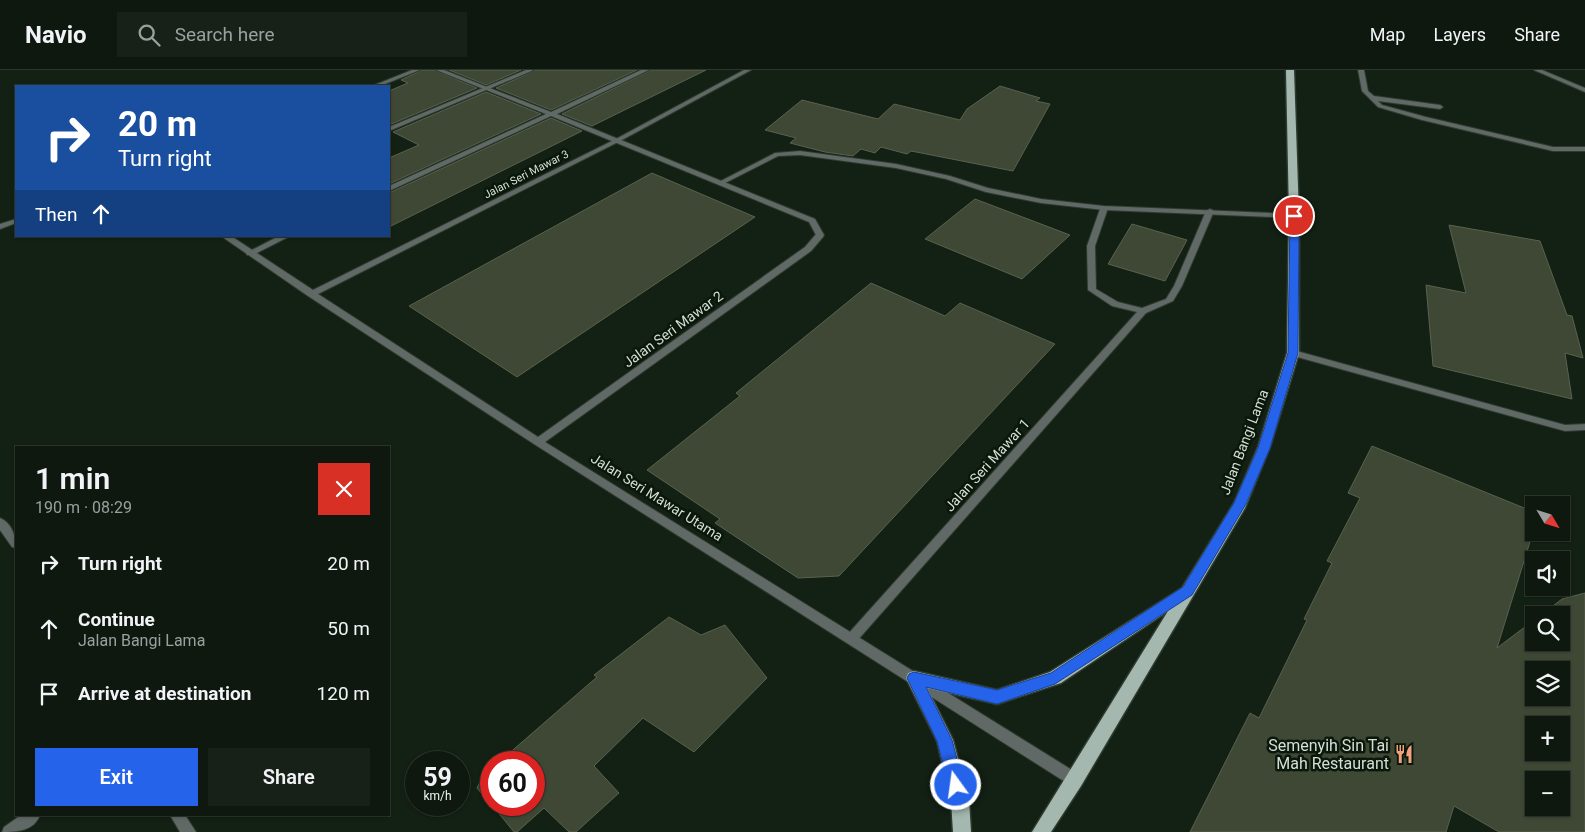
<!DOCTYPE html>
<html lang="en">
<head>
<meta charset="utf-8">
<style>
  :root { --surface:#0e180f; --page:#172118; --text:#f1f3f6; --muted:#9ba09e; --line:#2e372f; --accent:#2563eb }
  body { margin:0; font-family:Roboto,sans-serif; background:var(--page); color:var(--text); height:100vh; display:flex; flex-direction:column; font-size:19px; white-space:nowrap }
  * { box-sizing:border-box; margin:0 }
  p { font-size:16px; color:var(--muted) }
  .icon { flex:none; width:28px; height:28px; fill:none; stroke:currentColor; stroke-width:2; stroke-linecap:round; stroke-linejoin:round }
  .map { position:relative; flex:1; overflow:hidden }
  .sheet { position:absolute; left:15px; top:376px; width:375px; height:370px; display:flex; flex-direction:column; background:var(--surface); border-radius:0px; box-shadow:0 1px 4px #0004,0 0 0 1px var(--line) }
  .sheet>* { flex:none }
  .guide { position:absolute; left:15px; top:15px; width:375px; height:152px; border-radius:0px; box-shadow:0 1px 4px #0004,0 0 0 1px var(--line); background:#1a4fa0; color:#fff; overflow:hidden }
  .needle { width:32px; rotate:128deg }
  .buttons { position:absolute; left:1525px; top:426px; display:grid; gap:10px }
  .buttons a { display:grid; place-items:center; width:45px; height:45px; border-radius:0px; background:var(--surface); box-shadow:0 1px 4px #0004,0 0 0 1px var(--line); font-size:25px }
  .speed { position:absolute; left:405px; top:681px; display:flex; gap:10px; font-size:25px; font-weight:700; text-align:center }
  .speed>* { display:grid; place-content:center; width:65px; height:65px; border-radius:50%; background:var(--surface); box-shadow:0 1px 4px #0004,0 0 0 1px var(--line); line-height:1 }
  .speed small { font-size:12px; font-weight:400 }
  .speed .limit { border:8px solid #d22; background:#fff; color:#111 }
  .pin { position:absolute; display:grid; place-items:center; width:42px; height:42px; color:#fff; margin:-21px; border:2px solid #fff; border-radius:50%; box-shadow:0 1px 5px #0007 }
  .me { position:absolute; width:55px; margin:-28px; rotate:346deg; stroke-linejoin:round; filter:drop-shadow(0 0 4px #0008) }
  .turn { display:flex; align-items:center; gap:18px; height:105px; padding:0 20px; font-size:22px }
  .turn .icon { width:65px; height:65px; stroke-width:2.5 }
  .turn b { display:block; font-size:35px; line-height:42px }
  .then { display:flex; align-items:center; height:48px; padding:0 20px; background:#0003; gap:10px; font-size:19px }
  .round { display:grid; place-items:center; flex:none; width:52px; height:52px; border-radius:0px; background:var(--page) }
  .head { display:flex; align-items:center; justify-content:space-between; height:85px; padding:0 20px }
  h1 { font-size:30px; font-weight:600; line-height:38px }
  .action { display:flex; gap:10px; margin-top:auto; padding:10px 20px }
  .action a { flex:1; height:58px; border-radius:0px; background:var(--accent); color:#fff; font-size:20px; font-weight:600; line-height:58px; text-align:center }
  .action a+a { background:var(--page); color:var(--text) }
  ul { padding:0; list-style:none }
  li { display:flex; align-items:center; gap:15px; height:65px; padding:0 20px }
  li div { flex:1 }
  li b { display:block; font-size:19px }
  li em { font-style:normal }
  header { display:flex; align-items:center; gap:30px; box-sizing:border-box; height:70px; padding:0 25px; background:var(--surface); border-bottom:1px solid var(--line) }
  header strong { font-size:24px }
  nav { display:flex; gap:28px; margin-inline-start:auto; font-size:18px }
  .search { width:350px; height:45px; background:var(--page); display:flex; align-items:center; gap:12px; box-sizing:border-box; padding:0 18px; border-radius:0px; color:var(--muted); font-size:19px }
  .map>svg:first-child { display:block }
  .building { fill:#3f4735; stroke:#5a624f; fill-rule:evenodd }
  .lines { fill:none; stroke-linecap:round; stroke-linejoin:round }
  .lane-casing { stroke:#2e3b2f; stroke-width:2 }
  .street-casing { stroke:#2e3b2f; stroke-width:2 }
  .primary-casing { stroke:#2e3b2f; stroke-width:3 }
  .lane { fill:#606965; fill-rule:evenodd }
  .street { fill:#606965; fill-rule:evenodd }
  .primary { fill:#a4b8af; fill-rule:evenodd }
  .route { fill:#2563eb; stroke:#184099 }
  .labels { text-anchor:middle; stroke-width:5; stroke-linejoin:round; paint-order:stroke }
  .far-street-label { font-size:11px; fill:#d6dfd6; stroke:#0a170b }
  .street-label { font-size:14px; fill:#d6dfd6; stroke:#0a170b }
  .near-poi-label { font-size:16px; fill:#d6dfd6; stroke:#0a170b; text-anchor:end }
</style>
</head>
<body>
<header>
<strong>Navio</strong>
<div class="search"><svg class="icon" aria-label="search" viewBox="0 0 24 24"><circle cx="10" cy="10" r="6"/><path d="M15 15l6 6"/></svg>Search here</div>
<nav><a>Map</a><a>Layers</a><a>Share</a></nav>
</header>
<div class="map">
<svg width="1585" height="762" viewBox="0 0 1585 762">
  <rect width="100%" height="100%" fill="#132014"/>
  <path class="building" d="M422 0H434L477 18 389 55V21L408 13 401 10Z
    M449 0H521L486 15Z
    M536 0H637L551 40 496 18Z
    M651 0H706L592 56 562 44Z
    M1000 16 1040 28 1036 31 1050 34 1013 101 911 81 907 84 881 77 875 83 861 79 853 86 825 82 790 73 796 68 765 60 802 30 878 49 894 34 960 50 967 39Z
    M486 22 541 44 389 114V88L419 75 393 62Z
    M551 48 582 61 389 157V123Z
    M652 103 755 147 517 307 409 236Z
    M975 129 1070 165 1022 209 925 169Z
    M1132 154 1187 170 1165 211 1108 194Z
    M1449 155 1540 171 1567 245 1572 246 1583 288 1565 283 1572 329 1433 296 1426 215 1466 223Z
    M871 213 945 246 960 233 1055 274 839 506 798 508 715 453 720 449 647 400 740 326 736 323Z
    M1372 376 1534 442V459L1497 578 1534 550V572H1561V545H1541L1562 529 1585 523V762H1499L1454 736 1446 762H1190L1250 643 1259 648 1307 550 1304 549 1332 493 1327 491 1360 428 1348 423ZM1534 600H1561V628H1534ZM1534 655H1561V682H1534ZM1534 710H1561V738H1534Z
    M669 547 701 565 725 555 767 608 694 682 643 648 594 696 619 723 576 762H569L544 738 517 762H514L492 735H534V692H499L597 607 594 605Z
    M491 699V735L477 718 483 706Z"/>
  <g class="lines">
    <g class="lane-casing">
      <path id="lane" d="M412 0H420L380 16H372Z
        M436 0H444L551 42 641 0H649L557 44 815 149 824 165 823 167H817L809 152 551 46 389 121V116L546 44Z
        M1358 0H1364L1368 21 1374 26 1440 35 1443 37 1440 39 1378 31 1382 35 1426 47 1553 77H1585V81H1553L1422 50 1378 37 1362 21Z
        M1534 0H1542L1585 18V22Z
        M1101 136 1108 138 1095 176 1096 219 1118 232 1142 238 1166 229 1174 216 1206 141 1210 139 1214 141 1182 216 1173 231 1146 243 856 572 852 573 848 572 846 568 848 564 1137 242 1112 236 1088 220 1087 176Z
        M279 166H290L253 185H247L246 183Z
        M1293 280 1565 355 1585 354V360L1565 361 1290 285 1289 283Z
        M0 448C12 453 16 467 16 478L12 477 0 460Z
        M170 745H185L196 762H180Z"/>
    </g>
    <g class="street-casing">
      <path id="street" d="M526 0H534L389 61V57Z
        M744 0H751L620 71 318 224 538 367 805 177 817 163H823V167L811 181 545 372 1080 705 1082 710 1080 715 1075 717 1070 715 534 374 308 226 221 166H231L313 220 616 69Z
        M800 81 896 94 950 106 988 118 1041 129 1104 136 1294 144 1298 146 1294 148 1104 140 1041 133 986 122 946 109 896 98 800 85 778 86 723 114 717 113 775 83Z
        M16 149V153L0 159V154Z
        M21 745H40C34 761 17 762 2 762L4 757Z"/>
    </g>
    <g class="primary-casing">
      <path id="primary" d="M1286 0H1294L1299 146V283L1270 377 1245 438 1081 716 1051 762H1032L1168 541 1061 613 997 634 927 618 953 670 969 730 971 762H953L951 730 937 671 906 608 908 603 914 601 997 620 1050 602 1182 518 1234 433 1258 377 1287 283 1289 146Z"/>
    </g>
    <use href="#lane" class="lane"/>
    <use href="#street" class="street"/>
    <use href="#primary" class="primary"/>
  </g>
  <path class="route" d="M1294 143 1299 146 1298 283 1270 378 1246 434 1192 525 1055 614 997 634 926 617 952 670 964 715 962 721 956 723 950 721 937 671 907 608 909 604 914 602 997 620 1051 603 1183 517 1234 433 1258 378 1288 283 1290 146Z"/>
  <defs>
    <g id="restaurant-bare" transform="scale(1.5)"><path d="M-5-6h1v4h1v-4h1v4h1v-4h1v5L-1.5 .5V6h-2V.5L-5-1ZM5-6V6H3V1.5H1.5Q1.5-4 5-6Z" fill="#f1a17d" stroke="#0a170b" stroke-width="2.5" paint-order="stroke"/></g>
  </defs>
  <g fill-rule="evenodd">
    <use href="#restaurant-bare" x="1404" y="684"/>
  </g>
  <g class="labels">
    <g class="far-street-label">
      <text transform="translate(526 104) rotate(-27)" y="4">Jalan Seri Mawar 3</text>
    </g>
    <g class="street-label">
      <text transform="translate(673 259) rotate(-36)" y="5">Jalan Seri Mawar 2</text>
      <text transform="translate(1244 372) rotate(-69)" y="5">Jalan Bangi Lama</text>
      <text transform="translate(987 395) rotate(-48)" y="5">Jalan Seri Mawar 1</text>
      <text transform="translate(657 427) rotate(32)" y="5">Jalan Seri Mawar Utama</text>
    </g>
    <g class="near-poi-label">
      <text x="1389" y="681">Semenyih Sin Tai<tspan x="1389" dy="18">Mah Restaurant</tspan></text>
    </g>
  </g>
</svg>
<div class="buttons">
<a><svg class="needle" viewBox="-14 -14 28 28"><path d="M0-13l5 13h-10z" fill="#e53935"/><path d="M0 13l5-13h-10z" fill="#9ba09e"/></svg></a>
<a><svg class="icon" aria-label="sound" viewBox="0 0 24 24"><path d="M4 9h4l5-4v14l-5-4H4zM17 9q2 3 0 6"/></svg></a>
<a><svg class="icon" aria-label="search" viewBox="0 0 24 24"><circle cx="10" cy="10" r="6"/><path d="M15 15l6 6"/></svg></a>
<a><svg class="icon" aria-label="layers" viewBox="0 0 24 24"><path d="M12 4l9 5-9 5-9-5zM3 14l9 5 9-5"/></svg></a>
<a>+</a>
<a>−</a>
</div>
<div class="speed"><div>59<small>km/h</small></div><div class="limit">60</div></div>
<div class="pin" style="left:1294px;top:146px;background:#d93025"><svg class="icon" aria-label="arrive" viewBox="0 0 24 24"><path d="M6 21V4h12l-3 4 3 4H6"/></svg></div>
<svg class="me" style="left:956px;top:715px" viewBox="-20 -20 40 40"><circle r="17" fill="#2563eb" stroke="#fff" stroke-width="3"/><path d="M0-11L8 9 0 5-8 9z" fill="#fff"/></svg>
<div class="guide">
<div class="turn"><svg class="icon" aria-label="right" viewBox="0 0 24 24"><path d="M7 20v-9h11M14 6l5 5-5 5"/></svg><div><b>20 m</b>Turn right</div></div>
<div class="then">Then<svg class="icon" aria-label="ahead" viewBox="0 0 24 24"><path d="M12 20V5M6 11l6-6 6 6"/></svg></div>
</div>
<section class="sheet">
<div class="head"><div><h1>1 min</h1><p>190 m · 08:29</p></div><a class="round" style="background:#d93025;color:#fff"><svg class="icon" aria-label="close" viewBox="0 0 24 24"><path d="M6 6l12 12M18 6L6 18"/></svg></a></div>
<ul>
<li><svg class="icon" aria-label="right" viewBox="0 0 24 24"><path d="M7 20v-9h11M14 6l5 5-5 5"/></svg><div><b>Turn right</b></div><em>20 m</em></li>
<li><svg class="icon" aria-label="ahead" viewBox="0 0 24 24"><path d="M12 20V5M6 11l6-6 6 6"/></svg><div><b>Continue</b><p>Jalan Bangi Lama</p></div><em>50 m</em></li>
<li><svg class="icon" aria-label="arrive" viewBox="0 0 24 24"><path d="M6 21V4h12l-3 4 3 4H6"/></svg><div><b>Arrive at destination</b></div><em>120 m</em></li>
</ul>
<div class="action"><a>Exit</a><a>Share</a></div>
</section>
</div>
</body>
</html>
